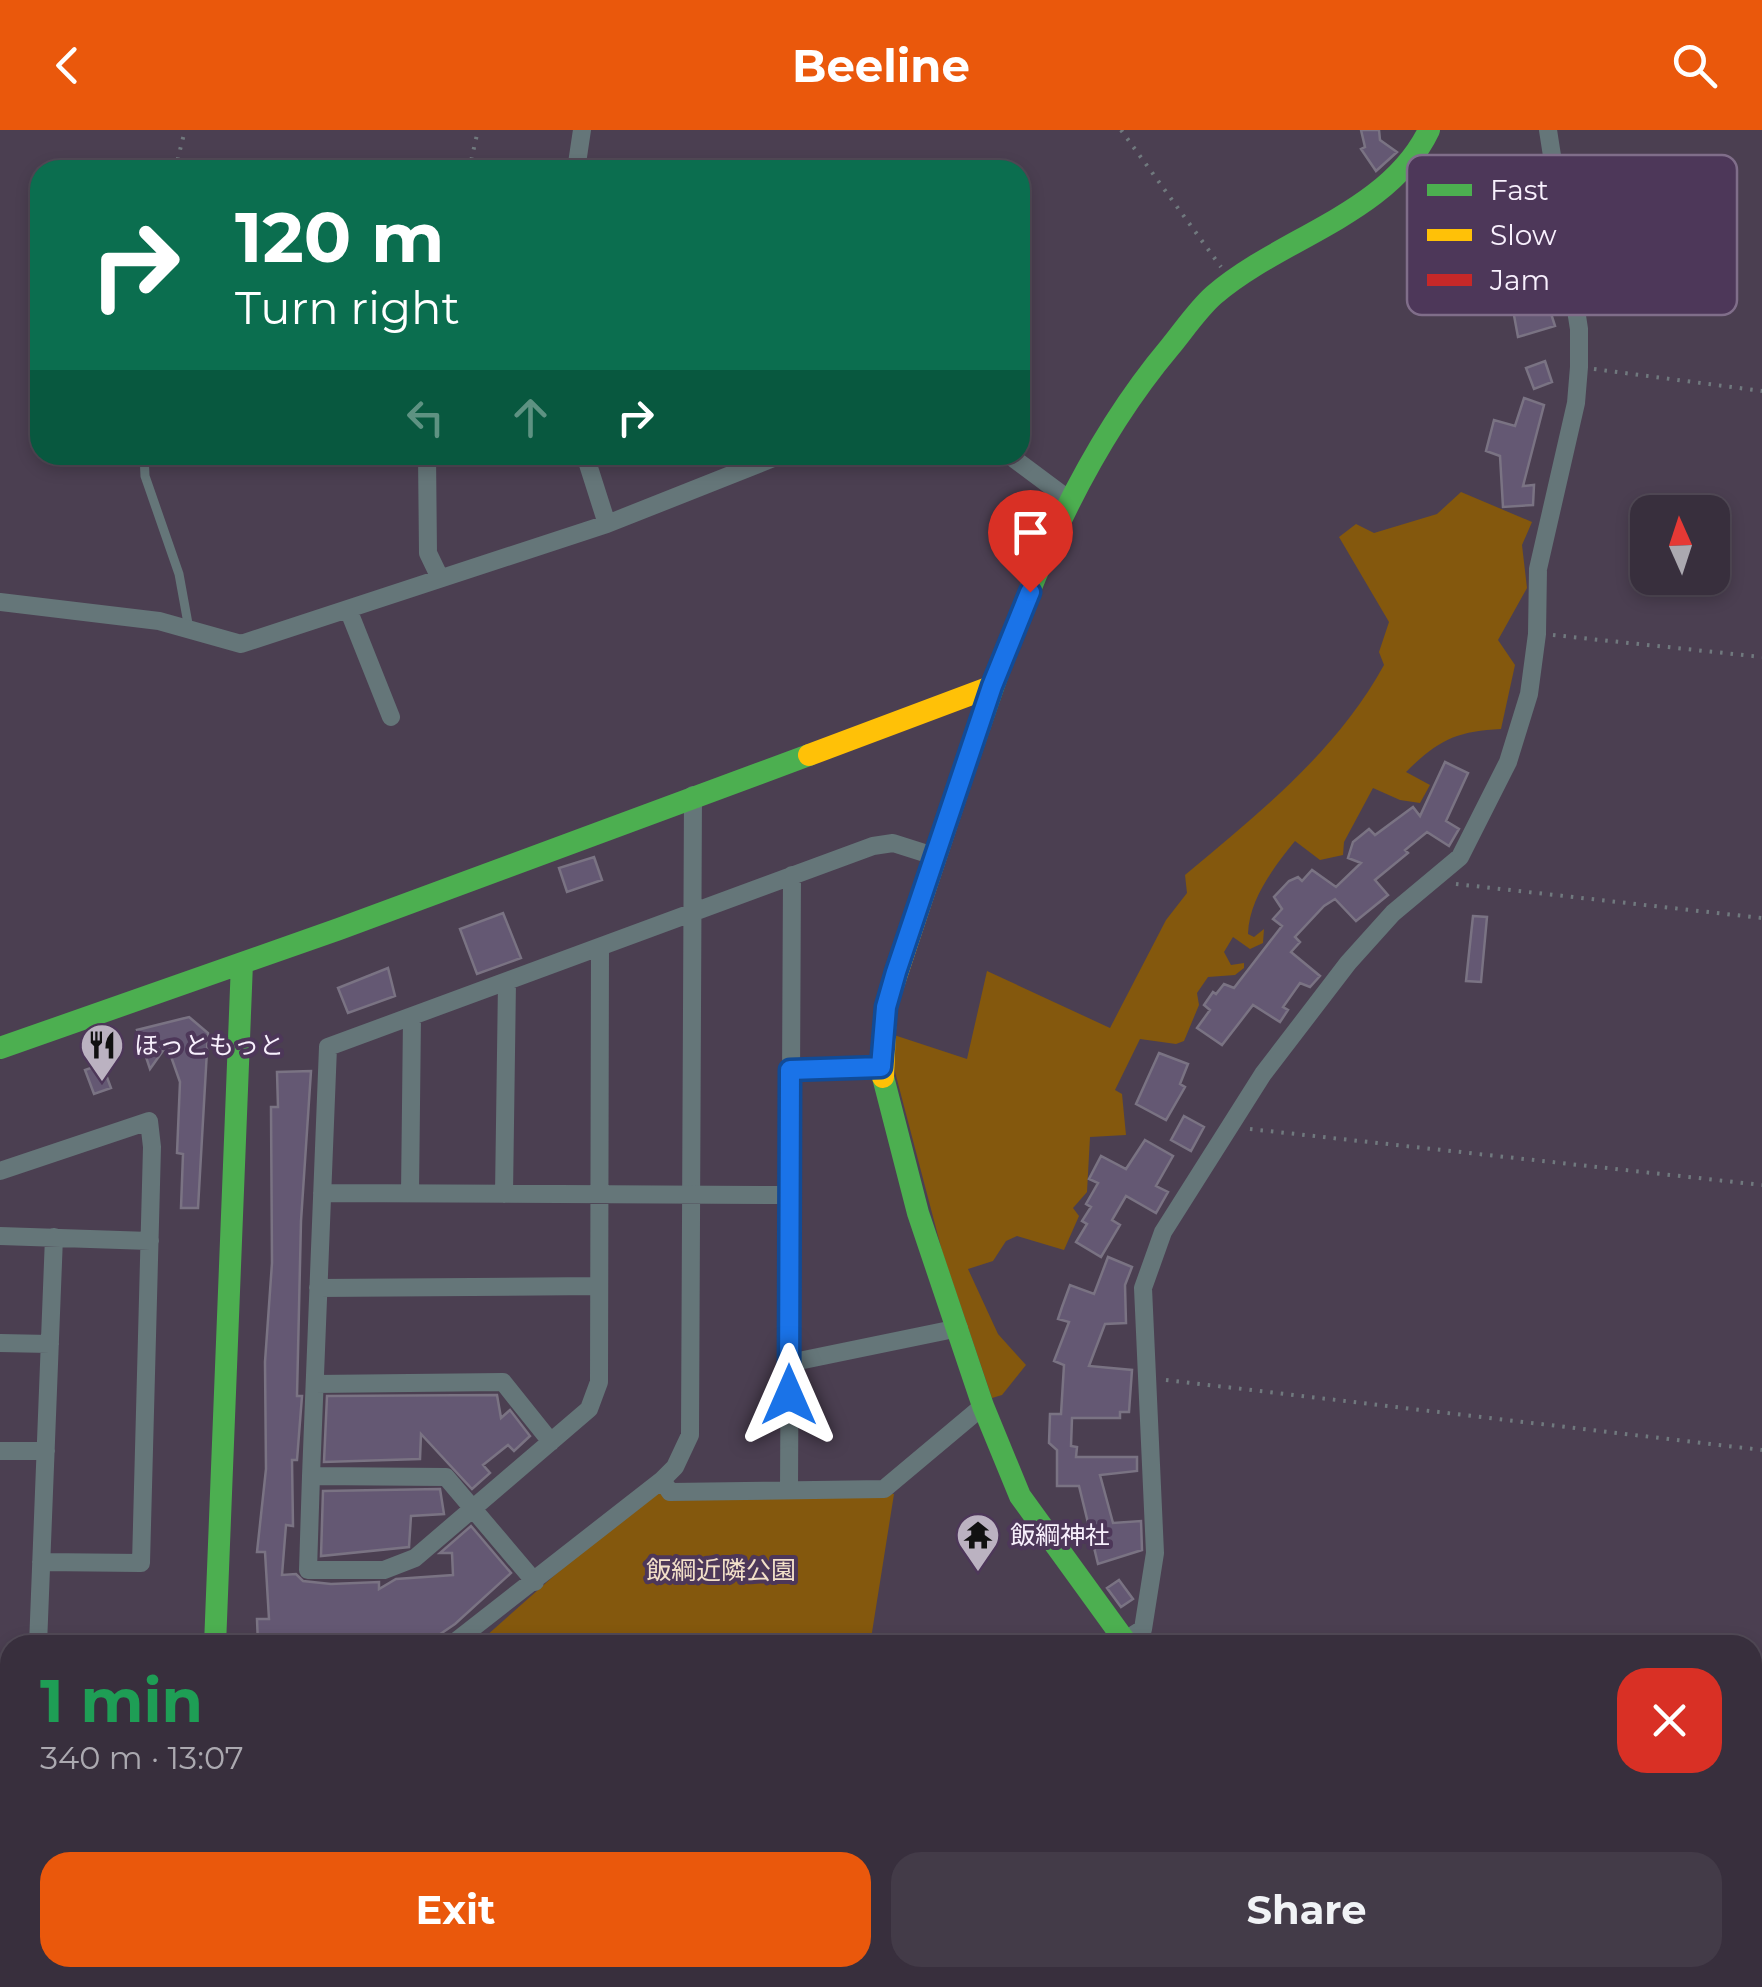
<!DOCTYPE html>
<html lang="en">
<head>
<meta charset="utf-8">
<style>
  :root { --surface:#382f3d; --page:#433b48; --text:#f1f3f6; --muted:#aba9b0; --line:#524a57; --accent:#ea580c }
  body { margin:0; font-family:Montserrat,"Noto Sans JP",sans-serif; background:var(--page); color:var(--text); height:100vh; display:flex; flex-direction:column; font-size:38px; white-space:nowrap }
  * { box-sizing:border-box; margin:0 }
  p { font-size:32px; color:var(--muted) }
  .icon { flex:none; width:55px; height:55px; fill:none; stroke:currentColor; stroke-width:2; stroke-linecap:round; stroke-linejoin:round }
  .map { position:relative; flex:1; overflow:hidden }
  .drawer { position:absolute; left:0px; top:1505px; width:1762px; height:352px; display:flex; flex-direction:column; background:var(--surface); border-radius:30px 30px 0 0; box-shadow:0 5px 15px #0003,0 0 0 2px var(--line) }
  .drawer>* { flex:none }
  .hud { position:absolute; left:30px; top:30px; width:1000px; height:305px; border-radius:30px; box-shadow:0 5px 15px #0003,0 0 0 2px var(--line); background:#0b6e4f; color:#fff; overflow:hidden }
  .needle { width:65px; rotate:357deg }
  .tools { position:absolute; left:1630px; top:365px; display:grid; gap:20px }
  .tools a { display:grid; place-items:center; width:100px; height:100px; border-radius:20px; background:var(--surface); box-shadow:0 5px 15px #0003,0 0 0 2px var(--line); font-size:50px }
  .pin { position:absolute; display:grid; place-items:center; width:85px; height:85px; color:#fff; margin:-102px -42px; border-radius:50% 50% 50% 0; rotate:-45deg; box-shadow:0 0 10px #0007 }
  .pin .icon { rotate:45deg }
  .me { position:absolute; width:110px; margin:-55px; rotate:0deg; stroke-linejoin:round; filter:drop-shadow(0 0 8px #0008) }
  .turn { display:flex; align-items:center; gap:35px; height:210px; padding:0 40px; font-size:45px }
  .turn .icon { width:130px; height:130px; stroke-width:2.5 }
  .turn b { display:block; font-size:70px; line-height:85px }
  .lanes { display:flex; align-items:center; height:95px; padding:0 40px; background:#0003; justify-content:center; gap:50px; direction:ltr }
  .lanes .off { opacity:.35 }
  .round { display:grid; place-items:center; flex:none; width:105px; height:105px; border-radius:30px; background:var(--page) }
  .summary { display:flex; align-items:center; justify-content:space-between; height:170px; padding:0 40px }
  h1 { font-size:60px; font-weight:700; line-height:75px; color:#1e9e55 }
  .primary-button { display:flex; gap:20px; margin-top:auto; padding:20px 40px }
  .primary-button a { flex:1; height:115px; border-radius:30px; background:var(--accent); color:#fff; font-size:40px; font-weight:700; line-height:115px; text-align:center }
  .primary-button a+a { background:var(--page); color:var(--text) }
  header { display:flex; justify-content:space-between; align-items:center; height:130px; padding:0 40px; background:var(--accent); color:#fff; font-size:45px; font-weight:700 }
  .map>svg:first-child { display:block }
  .green { fill:#84580d }
  .lines { fill:none; stroke-linecap:round; stroke-linejoin:round }
  .stream { stroke:#072f59; stroke-width:5 }
  .building { fill:#645873; stroke:#7a7383; stroke-width:2.5 }
  .path { stroke:#70797e; stroke-width:4; stroke-dasharray:2.5 8; stroke-linecap:butt }
  .lane { stroke:#657679; stroke-width:9 }
  .street { stroke:#657679; stroke-width:18 }
  .fast { stroke:#4caf50; stroke-width:22 }
  .slow { stroke:#ffc107; stroke-width:22 }
  .jam { stroke:#c62828; stroke-width:22 }
  .route-casing { stroke:#114b97; stroke-width:25 }
  .route { stroke:#1a73e8; stroke-width:18 }
  .labels { text-anchor:middle; stroke-width:8; stroke-linejoin:round; paint-order:stroke }
  .poi-label { font-size:25px; fill:#f8f0fd; stroke:#4d3759; text-anchor:start }
  .park-label { font-size:25px; fill:#f3e0c9; stroke:#4d3759 }
  .key { fill:#4d3759; stroke:#806e8a; stroke-width:2.5 }
  .key-label { font-size:28px; fill:#f8f0fd }
</style>
</head>
<body>
<header><svg class="icon" aria-label="back" viewBox="0 0 24 24"><path d="M15 5l-7 7 7 7"/></svg>Beeline<svg class="icon" aria-label="search" viewBox="0 0 24 24"><circle cx="10" cy="10" r="6"/><path d="M15 15l6 6"/></svg></header>
<div class="map">
<svg width="1762" height="1857" viewBox="0 0 1762 1857">
  <rect width="100%" height="100%" fill="#4b3f51"/>
  <path class="green" d="M1461 362 1532 392 1522 415 1527 458 1498 510 1515 535 1501 599C1457 601 1438 610 1406 642L1430 655 1420 673 1400 670 1373 658 1344 712 1343 725 1320 730 1295 711C1274 737 1249 769 1248 804L1254 807 1264 799 1263 813 1250 819 1233 807 1224 822 1231 835 1244 833V838L1235 845 1208 847 1197 863 1199 875 1184 911 1176 914 1140 909 1115 960 1122 964 1126 1005 1090 1007 1087 1062 1073 1078 1079 1086 1064 1120 1017 1106 1006 1111 993 1131 968 1139 998 1204 1026 1235 1002 1265 992 1268 942 1121 894 938V905L967 929 987 841 1110 898 1166 790 1187 763 1185 745C1259 683 1337 621 1384 535L1379 522 1389 492 1339 407 1356 394 1374 403 1437 384Z
    M662 1350 669 1365 894 1364 870 1515H476Z"/>
  <g class="lines">
    <path class="stream" d="M1752 1721 1762 1722
      M955 1857 963 1848"/>
  </g>
  <path class="building" d="M1361 0H1379L1380 10 1397 22 1376 41 1361 19 1365 17Z
    M1547 171 1555 196 1518 207 1513 180Z
    M1545 231 1552 252 1534 259 1526 238Z
    M1524 268 1544 275 1523 356 1534 355 1533 375 1503 377 1500 326 1486 321 1494 290 1515 296Z
    M1445 632 1468 643 1446 691 1459 699 1449 716 1427 702 1405 720 1408 723 1375 750 1388 765 1356 791 1335 769 1324 776 1295 807 1300 812 1291 822 1320 846 1310 857 1300 853 1283 877 1288 880 1280 892 1253 875 1222 915 1197 898 1210 880 1204 875 1213 862 1216 864 1224 854 1234 858 1282 796 1273 789 1282 779 1274 767 1289 751 1298 747 1302 751 1312 740 1336 757 1361 733 1348 728 1353 712 1369 699 1375 705 1413 677 1420 686Z
    M594 727 602 750 567 762 559 738Z
    M503 783 521 828 477 844 460 799Z
    M1473 786 1487 787 1481 852 1466 851Z
    M388 838 395 866 348 883 338 858Z
    M189 887 208 903 198 1078H181L183 1024 177 1023 180 952 167 915 150 939 137 900Z
    M1159 923 1188 934 1180 954 1185 957 1166 990 1136 974Z
    M102 934 111 958 94 964 85 940Z
    M311 941 301 1091 297 1266H302L297 1330H292L293 1396 286 1395 282 1445 296 1444 303 1451 331 1454 379 1452V1459L396 1449 453 1445 452 1423H440L471 1396 511 1443 455 1494 424 1515H258L257 1489H269L265 1422H257L266 1339 265 1232 272 1133 271 977H278L277 942Z
    M1184 986 1204 997 1191 1021 1171 1010Z
    M1145 1010 1173 1026 1156 1056 1168 1062 1156 1083 1126 1066 1112 1090 1120 1095 1101 1127 1076 1112 1087 1094 1082 1091 1091 1077 1086 1074 1098 1053 1089 1049 1101 1026 1126 1039Z
    M1108 1127 1132 1137 1125 1155 1126 1193 1105 1194 1089 1236 1132 1240 1129 1282H1120V1288H1072L1071 1316 1077 1317 1076 1327H1137V1341L1100 1345 1113 1393 1141 1391 1142 1420 1098 1434 1079 1356H1057V1320L1049 1313 1050 1284H1061L1064 1235 1054 1231 1069 1192 1058 1189 1062 1177 1070 1155 1094 1164Z
    M497 1265 501 1288 510 1280 530 1306 514 1321 508 1315 483 1335 490 1343 472 1359 421 1304 420 1329 324 1332 327 1266Z
    M440 1359 444 1384 411 1386 409 1417 321 1426 323 1361Z
    M1119 1450 1133 1469 1121 1477 1107 1458Z"/>
  <g class="lines">
    <path class="path" d="M1121 0 1221 137
      M175 40 185 0
      M469 40 478 0
      M1594 239 1762 261
      M1553 505 1762 527
      M1456 754 1762 788
      M1250 999 1762 1055
      M1166 1250 1762 1320
      M1708 1848 1709 1857
      M1712 1850 1762 1856
      M1062 1857 1063 1848
      M1342 1857 1347 1848"/>
    <path class="lane" d="M144 325 145 346 179 444 189 499"/>
    <path class="street" d="M576 40 582 0
      M427 325 428 423 440 448
      M585 325 607 394
      M1009 325 1068 369
      M0 472 159 491 241 514 607 394 781 325
      M348 479 391 587
      M790 940 881 937
      M0 1041 149 991 152 1017 141 1433 41 1432
      M322 1063 789 1065
      M410 1063 412 887
      M504 1064 507 852
      M0 1106 150 1111
      M318 1158 599 1156
      M0 1213 50 1214
      M789 1233 959 1198
      M315 1254 503 1252 551 1312
      M0 1321H46
      M311 1346 308 1440H384L415 1428 589 1279 599 1252 600 818
      M662 1350 670 1362 884 1359 983 1276
      M789 1360 792 745
      M535 1452 446 1347 311 1346 328 917 873 716 893 713 934 726
      M1127 1509 1143 1499 1155 1423 1143 1158 1163 1102 1263 944 1348 833 1393 783 1460 727 1508 632 1529 564 1537 504 1538 439 1576 273 1579 237V199L1548 0
      M38 1515 54 1107
      M451 1515 662 1350 675 1337 690 1305 693 665
      M0 1537H10
      M1752 1585 1762 1586
      M0 1658 10 1659
      M0 1780 10 1781
      M116 1857V1848
      M306 1857V1848
      M421 1857 422 1848
      M781 1857 782 1848"/>
    <path class="fast" d="M960 654C1012 500 1064 343 1170 217 1184 200 1198 179 1214 165 1281 107 1389 84 1429 0
      M0 918 339 799 809 625
      M883 947 918 1083 983 1276 1020 1366 1128 1515
      M215 1515 242 833"/>
    <path class="slow" d="M809 625 993 556
      M883 947 886 877 960 654
      M201 1848V1857"/>
    <path class="jam" d="M886 1857 888 1848"/>
  </g>
  <g class="lines">
    <g class="route-casing">
      <path id="route" d="M789 1265 790 940 881 937 886 877 896 842 992 556 1030 462"/>
    </g>
    <use href="#route" class="route"/>
  </g>
  <defs>
    <g id="restaurant-pin" transform="scale(2.25)"><path d="M0 17L-7.5 6A9.5 9.5 0 1 1 7.5 6Z" fill="#bbb2c1" stroke="#4d3759"/><path d="M-5-6h1v4h1v-4h1v4h1v-4h1v5L-1.5 .5V6h-2V.5L-5-1ZM5-6V6H3V1.5H1.5Q1.5-4 5-6Z" fill="#111"/></g>
    <g id="temple-pin" transform="scale(2.25)"><path d="M0 17L-7.5 6A9.5 9.5 0 1 1 7.5 6Z" fill="#bbb2c1" stroke="#4d3759"/><path d="M0-6L5-2H3V0L6.5 2.5H4V6H1.5V3h-3V6H-4V2.5H-6.5L-3 0V-2H-5Z" fill="#111"/></g>
  </defs>
  <g fill-rule="evenodd">
    <use href="#restaurant-pin" x="102" y="915"/>
    <use href="#temple-pin" x="978" y="1405"/>
  </g>
  <g class="labels">
    <g class="poi-label">
      <text x="134" y="924">ほっともっと</text>
      <text x="1010" y="1414">飯綱神社</text>
    </g>
    <g class="park-label">
      <text x="721" y="1449">飯綱近隣公園</text>
    </g>
  </g>
  <rect x="1407" y="25" width="330" height="160" rx="15" class="key"/>
  <rect x="1427" y="54" width="45" height="12" fill="#4caf50"/>
  <rect x="1427" y="99" width="45" height="12" fill="#ffc107"/>
  <rect x="1427" y="144" width="45" height="12" fill="#c62828"/>
  <g class="key-label">
    <text x="1490" y="70">Fast</text>
    <text x="1490" y="115">Slow</text>
    <text x="1490" y="160">Jam</text>
  </g>
</svg>
<div class="tools">
<a><svg class="needle" viewBox="-14 -14 28 28"><path d="M0-13l5 13h-10z" fill="#e53935"/><path d="M0 13l5-13h-10z" fill="#aba9b0"/></svg></a>
</div>
<div class="pin" style="left:1030px;top:462px;background:#d93025"><svg class="icon" aria-label="arrive" viewBox="0 0 24 24"><path d="M6 21V4h12l-3 4 3 4H6"/></svg></div>
<svg class="me" style="left:789px;top:1265px" viewBox="-20 -20 40 40"><path d="M0-17L14 15 0 8-14 15z" fill="#1a73e8" stroke="#fff" stroke-width="4"/></svg>
<div class="hud">
<div class="turn"><svg class="icon" aria-label="right" viewBox="0 0 24 24"><path d="M7 20v-9h11M14 6l5 5-5 5"/></svg><div><b>120 m</b>Turn right</div></div>
<div class="lanes"><svg class="icon off" aria-label="left" viewBox="0 0 24 24"><path d="M17 20v-9H6M10 6l-5 5 5 5"/></svg><svg class="icon off" aria-label="ahead" viewBox="0 0 24 24"><path d="M12 20V5M6 11l6-6 6 6"/></svg><svg class="icon" aria-label="right" viewBox="0 0 24 24"><path d="M7 20v-9h11M14 6l5 5-5 5"/></svg></div>
</div>
<section class="drawer">
<div class="summary"><div><h1>1 min</h1><p>340 m · 13:07</p></div><a class="round" style="background:#d93025;color:#fff"><svg class="icon" aria-label="close" viewBox="0 0 24 24"><path d="M6 6l12 12M18 6L6 18"/></svg></a></div>
<div class="primary-button"><a>Exit</a><a>Share</a></div>
</section>
</div>
</body>
</html>
